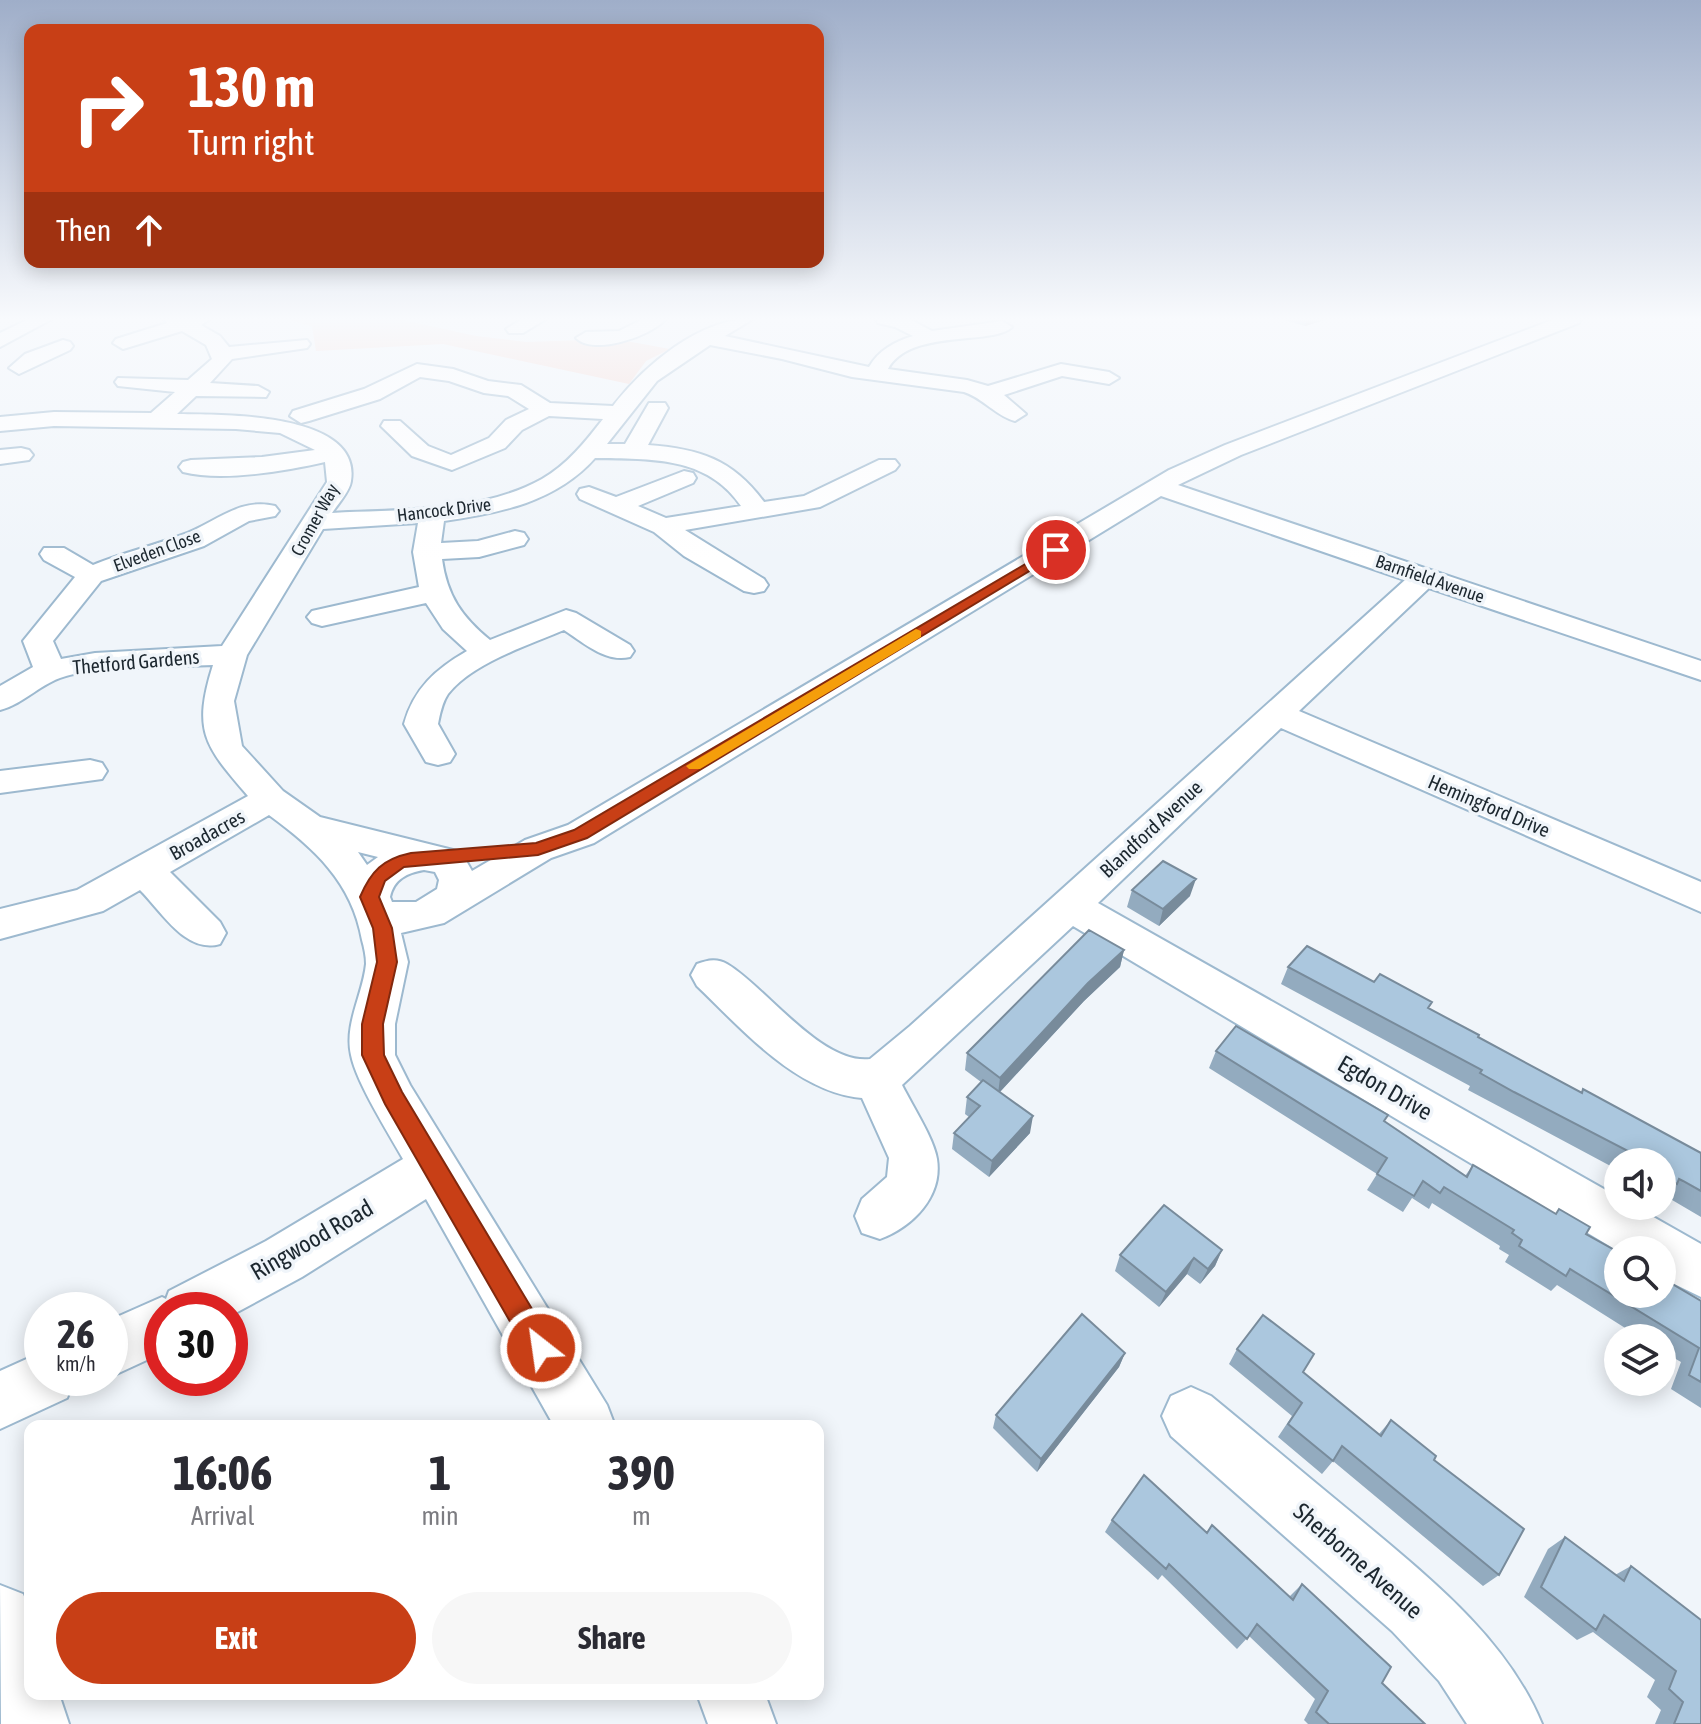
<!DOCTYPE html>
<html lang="en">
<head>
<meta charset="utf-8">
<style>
  :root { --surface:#fff; --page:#f7f7f7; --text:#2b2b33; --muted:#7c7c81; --accent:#c83f16 }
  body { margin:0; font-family:"Asap Condensed",sans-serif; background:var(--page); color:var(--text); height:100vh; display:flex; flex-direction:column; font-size:30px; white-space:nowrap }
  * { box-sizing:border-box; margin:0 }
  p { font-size:26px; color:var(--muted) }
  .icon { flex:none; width:44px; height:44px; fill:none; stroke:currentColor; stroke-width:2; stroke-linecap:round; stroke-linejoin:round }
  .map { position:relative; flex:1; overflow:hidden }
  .side { position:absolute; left:24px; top:1420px; width:800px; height:280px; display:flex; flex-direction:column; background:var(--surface); border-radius:16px; box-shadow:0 4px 20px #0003 }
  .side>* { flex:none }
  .top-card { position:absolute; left:24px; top:24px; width:800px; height:244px; border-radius:16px; box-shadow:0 4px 20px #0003; background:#c83f16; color:#fff; overflow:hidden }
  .buttons { position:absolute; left:1604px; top:1148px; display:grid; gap:16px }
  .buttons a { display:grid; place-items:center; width:72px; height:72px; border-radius:50%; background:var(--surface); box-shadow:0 4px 20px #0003; font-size:40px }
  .speed { position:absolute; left:24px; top:1292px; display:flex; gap:16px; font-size:40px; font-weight:700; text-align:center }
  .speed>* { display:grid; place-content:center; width:104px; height:104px; border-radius:50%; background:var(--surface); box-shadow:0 4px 20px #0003; line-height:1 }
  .speed small { font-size:20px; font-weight:400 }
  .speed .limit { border:12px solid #d22; background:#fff; color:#111 }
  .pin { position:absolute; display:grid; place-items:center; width:68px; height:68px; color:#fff; margin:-34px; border:4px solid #fff; border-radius:50%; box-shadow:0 2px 8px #0007 }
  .me { position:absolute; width:88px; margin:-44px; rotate:330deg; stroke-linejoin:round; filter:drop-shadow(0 0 6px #0008) }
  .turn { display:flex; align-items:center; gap:28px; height:168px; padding:0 32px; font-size:36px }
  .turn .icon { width:104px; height:104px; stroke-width:2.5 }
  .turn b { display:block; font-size:56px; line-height:68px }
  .then { display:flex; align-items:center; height:76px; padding:0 32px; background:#0003; gap:16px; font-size:30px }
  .eta { display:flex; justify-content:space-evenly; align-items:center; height:136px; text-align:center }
  .eta b { font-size:48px; font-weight:700; line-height:56px }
  .action { display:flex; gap:16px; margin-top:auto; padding:16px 32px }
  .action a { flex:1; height:92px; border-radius:48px; background:var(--accent); color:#fff; font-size:32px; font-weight:700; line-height:92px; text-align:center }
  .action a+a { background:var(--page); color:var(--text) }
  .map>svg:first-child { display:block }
  .green { fill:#f6d6ce }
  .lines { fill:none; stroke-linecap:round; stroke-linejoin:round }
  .minor-casing { stroke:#9db9cf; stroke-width:4 }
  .minor { fill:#fff; fill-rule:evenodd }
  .wall { fill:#93abbf }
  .shaded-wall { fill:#788b9b }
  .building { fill:#abc7de; stroke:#788b9b; stroke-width:2 }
  .route { fill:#c83f16; stroke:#82290e; stroke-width:2 }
  .slow { fill:#f59e0b }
  .labels { text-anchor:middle; stroke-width:7; stroke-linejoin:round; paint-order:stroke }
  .far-street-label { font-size:18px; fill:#1c272f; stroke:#f0f5fa }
  .street-label { font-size:20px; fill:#1c272f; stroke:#f0f5fa }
  .near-street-label { font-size:24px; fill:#1c272f; stroke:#f0f5fa }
</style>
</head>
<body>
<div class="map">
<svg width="1701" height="1724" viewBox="0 0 1701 1724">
  <rect width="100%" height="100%" fill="#f0f5fa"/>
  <path class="green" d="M284 319H398L476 336 526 342 615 339 670 349 646 361 629 384 443 344 316 351 312 326Z"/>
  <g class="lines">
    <g class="minor-casing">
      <path id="minor" d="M29 319H52L0 347V333Z
        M164 319H210L201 325 220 336 229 347 307 340 310 344 307 348 232 359 210 383 258 386 269 392 266 397 196 396 177 414C219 415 362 411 351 481 350 491 338 504 332 513 401 509 481 513 542 479 567 465 586 441 603 419L549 416 522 430 505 448 452 470 412 456 381 426 384 421H400L428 446 451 455 489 438 506 420 529 409 508 396 484 393 449 381 420 377 380 399 309 421 301 423 290 416 293 411 364 389 417 364 453 369 488 381 521 385 550 403 613 406C645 365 700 318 753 319L725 336 869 367C879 350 894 342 913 336L895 327 878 323 876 319H909L932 331 1002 321 1012 327C993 346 910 328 888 369L967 380 988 386 1061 364 1109 372 1119 378 1109 384 1062 376 1004 395 1026 414 1015 421C996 416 983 398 964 392L852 377 782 359 710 345 657 381 607 444H625L649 403H665L668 408 648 445C700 449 732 459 764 502L804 496 879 460H895L899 465 895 470 820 507 685 530 764 579 768 585 764 591 754 593 744 591 684 556 654 532 580 499 577 494 580 489 589 487 616 497 684 471 693 473 696 478 693 483 638 506 666 518 741 506C707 456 651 459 595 458 556 502 500 513 444 521L441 543 478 541 515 531 524 533 528 539 524 545 479 557 442 559C447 596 462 617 490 640L566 610 576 613 630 645 634 651 630 657C606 663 584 643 564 630 529 645 472 663 448 694 442 703 440 714 438 724L455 754 450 762 438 765 426 762 404 724C414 688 436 669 467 651L443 629 426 603 322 626 312 623 307 617 312 611 419 587 413 552 418 523 323 529 247 655 234 701 242 746 283 791 320 817 461 852 472 871 525 840 568 825 1169 470 1225 445 1555 319H1581L1579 323 1241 455 1178 485 1701 661V680L1429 588 1299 711 1701 882V912L1281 728 1098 903 1618 1197V1206H1634L1701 1244V1297L1662 1278V1250L1618 1251 1073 926 902 1085C912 1105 934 1139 937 1159 943 1197 912 1227 880 1239L862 1233 855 1216 862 1199 887 1177 889 1158 862 1098C796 1092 742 1029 697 986L691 975 697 964C708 960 717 958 727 964 765 986 821 1065 870 1059L910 1026 1405 580 1161 496 594 843 551 858 444 923 401 933 408 962 395 1024V1055L410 1085 607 1405 615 1426H554L426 1199 302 1277 230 1316V1310H162V1353L110 1377V1320L162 1297 166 1299 169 1291 266 1241 403 1159C389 1134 356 1082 351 1055 344 1024 363 994 366 964 366 956 364 947 362 940 352 882 314 848 269 815L170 872 220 922 226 933 220 944C186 954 162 912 140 890L103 911 0 939V909L77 890 248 796C205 746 192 732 213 665 173 667 95 665 60 678 38 686 23 704 0 710V686L33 667 23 641 75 577 44 560 40 554 44 548H64L93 565C122 553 152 546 182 535 214 524 239 497 275 506L279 511 275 516 249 521 204 546 101 581 53 641 61 659 95 653 222 646 327 482 325 462C286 471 222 482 183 472L179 467 183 462 191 460 262 457 315 450 280 433 236 429 54 426 0 431V417L54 412 151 413 175 392 118 386 115 382 118 378 188 380 212 359 206 345 182 331 123 349 113 343 116 339 167 323ZM358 852 378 857 367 865ZM424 870 435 872 439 880 437 889 416 902H392L390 897C394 879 407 873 424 870Z
        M522 319H546L523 333H509L506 329Z
        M643 319H666C651 336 594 356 576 338L586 332 619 331Z
        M63 340 70 342 73 346 70 350 19 374 9 368 25 354Z
        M21 448 29 450 33 455 29 460 0 464V450Z
        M90 760 102 763 107 771 102 779 0 793V771Z
        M42 1352V1378H75L67 1398 0 1429V1371Z
        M1191 1387 1211 1396C1260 1436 1308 1477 1357 1517 1427 1576 1506 1637 1542 1724H1467L1439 1681 1392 1631 1171 1436 1162 1416 1171 1396Z
        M0 1585 23 1594 30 1611V1694H59L69 1724H1Z
        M697 1694H765L776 1724H708Z"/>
    </g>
    <use href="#minor" class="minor"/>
  </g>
  <path class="wall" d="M1281 319H1328L1305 326Z
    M1132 890 1190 896 1159 926 1127 907Z
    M1124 950 1120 967 1084 1001 1000 1092 1030 1133 989 1177 952 1149 954 1133 969 1117 965 1114 967 1097 981 1082 965 1070 967 1053Z
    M1288 967 1374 982 1429 1008 1478 1037 1581 1092 1583 1089 1701 1153V1217L1667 1197 1665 1196 1662 1199V1162H1618V1170L1502 1108 1468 1090 1470 1086 1281 984Z
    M1216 1051 1384 1122 1465 1176 1473 1165 1555 1214 1559 1209 1586 1234 1701 1301V1408L1671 1389 1681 1362 1662 1351V1338H1641L1557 1285 1551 1291 1505 1262 1509 1255 1499 1249 1500 1246 1432 1203 1429 1209 1412 1198 1403 1212 1367 1190 1377 1174 1209 1068Z
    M1222 1250 1215 1266 1200 1284 1187 1274 1159 1307 1115 1271 1120 1255Z
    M1237 1349 1303 1372 1379 1434 1391 1420 1434 1460 1499 1575 1483 1586 1333 1461 1322 1474 1278 1437 1292 1416 1229 1364Z
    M1125 1353 1119 1367 1037 1472 993 1428 996 1415Z
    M1112 1520 1206 1533 1212 1525 1289 1597 1302 1584 1382 1683 1425 1724H1308L1304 1720 1315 1699 1249 1636 1237 1649 1162 1575 1158 1580 1105 1532Z
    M1565 1537 1615 1575 1631 1566 1701 1724H1655L1661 1710 1647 1697 1655 1680 1593 1632 1577 1640 1524 1597 1548 1549Z"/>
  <path class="shaded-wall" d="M1307 319H1328L1305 326Z
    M1196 879 1190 896 1159 926 1163 909Z
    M1124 950 1120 967 1084 1001 998 1094 1000 1078 1088 983Z
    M1033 1116 1030 1133 989 1177 992 1161Z
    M1222 1250 1215 1266 1200 1284 1208 1269Z
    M1194 1258 1187 1274 1159 1307 1166 1292Z
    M1125 1353 1119 1367 1037 1472 1041 1459Z"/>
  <path class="building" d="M1163 861 1196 879 1163 909 1132 890Z
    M1089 930 1124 950 1088 983 1000 1078 967 1053Z
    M1307 946 1374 982 1380 974 1432 1002 1428 1008 1479 1035 1478 1037 1582 1093 1583 1089 1701 1153V1191L1683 1181 1679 1179 1677 1184 1662 1175V1162H1649L1514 1092 1480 1073 1482 1070 1288 967Z
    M1236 1026 1388 1115 1384 1121 1467 1177 1473 1165 1556 1214 1559 1209 1590 1227 1586 1234 1618 1252V1294H1662V1278L1701 1301V1382L1689 1375 1699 1348 1570 1269 1566 1276 1519 1246 1522 1240 1512 1233 1514 1230 1444 1187 1440 1193 1423 1181 1414 1196 1377 1174 1387 1158 1216 1051Z
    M983 1080 1033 1116 992 1161 954 1133 980 1106 967 1097Z
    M1164 1205 1222 1250 1208 1269 1194 1258 1166 1292 1120 1255Z
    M1082 1314 1125 1353 1041 1459 996 1415Z
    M1263 1315 1314 1354 1303 1372 1381 1436 1391 1420 1436 1456 1434 1460 1524 1529 1499 1575 1342 1446 1333 1461 1288 1424 1302 1403 1237 1349Z
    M1144 1475 1207 1533 1212 1525 1293 1600 1302 1584 1391 1667 1382 1683 1425 1724H1329L1316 1712 1328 1691 1257 1624 1247 1639 1169 1564 1166 1569 1112 1520Z
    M1565 1537 1624 1581 1631 1566 1701 1620V1724H1674L1683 1702 1669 1689 1676 1671 1604 1615 1596 1630 1541 1587Z"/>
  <linearGradient id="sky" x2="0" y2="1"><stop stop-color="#9faec9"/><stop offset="0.57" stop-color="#f8fafd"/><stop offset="1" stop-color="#f8fafd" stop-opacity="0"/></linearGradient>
  <rect width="1701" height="560" fill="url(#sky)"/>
  <path class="route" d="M1056 546 1063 550 1061 552 587 838 538 855 404 867 385 881 379 897 392 928 397 962 383 1024 384 1055 402 1092 550 1339 554 1348 550 1358 541 1362 531 1358 385 1104 362 1055V1024L377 962 373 928 360 897C371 871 383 859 411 853L536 843 574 830Z"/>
  <path class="slow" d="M916 629 921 631V637L700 769H689L686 766Z"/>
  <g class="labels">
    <g class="far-street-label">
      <text transform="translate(444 510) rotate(-7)" y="6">Hancock Drive</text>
      <text transform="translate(315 520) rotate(-61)" y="6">Cromer Way</text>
      <text transform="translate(157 551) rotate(-20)" y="6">Elveden Close</text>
      <text transform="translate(1430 579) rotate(19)" y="6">Barnfield Avenue</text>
    </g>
    <g class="street-label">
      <text transform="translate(136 662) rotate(-5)" y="7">Thetford Gardens</text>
      <text transform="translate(1489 806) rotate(23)" y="7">Hemingford Drive</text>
      <text transform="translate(1151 829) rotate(-43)" y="7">Blandford Avenue</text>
      <text transform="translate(207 835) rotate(-29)" y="7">Broadacres</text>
    </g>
    <g class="near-street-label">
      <text transform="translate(1385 1088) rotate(30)" y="8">Egdon Drive</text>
      <text transform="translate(312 1240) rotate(-30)" y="8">Ringwood Road</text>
      <text transform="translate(1358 1561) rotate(41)" y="8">Sherborne Avenue</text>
    </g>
  </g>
</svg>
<div class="buttons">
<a><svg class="icon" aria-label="sound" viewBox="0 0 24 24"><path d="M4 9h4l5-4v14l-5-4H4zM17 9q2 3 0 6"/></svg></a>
<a><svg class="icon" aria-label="search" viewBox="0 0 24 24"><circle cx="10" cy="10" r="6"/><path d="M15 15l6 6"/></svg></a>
<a><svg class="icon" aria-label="layers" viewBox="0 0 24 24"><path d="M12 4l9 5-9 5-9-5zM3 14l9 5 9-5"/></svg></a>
</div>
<div class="speed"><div>26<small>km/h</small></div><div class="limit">30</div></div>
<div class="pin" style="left:1056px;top:550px;background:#d93025"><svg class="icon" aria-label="arrive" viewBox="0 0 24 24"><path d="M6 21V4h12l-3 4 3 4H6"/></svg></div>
<svg class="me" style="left:541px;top:1348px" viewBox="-20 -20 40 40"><circle r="17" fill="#c83f16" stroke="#fff" stroke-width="3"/><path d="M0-11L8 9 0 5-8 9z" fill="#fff"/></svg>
<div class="top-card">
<div class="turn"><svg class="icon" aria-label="right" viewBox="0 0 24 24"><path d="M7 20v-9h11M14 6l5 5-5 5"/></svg><div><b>130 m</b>Turn right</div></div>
<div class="then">Then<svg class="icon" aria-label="ahead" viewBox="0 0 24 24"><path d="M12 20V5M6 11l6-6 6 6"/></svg></div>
</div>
<section class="side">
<div class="eta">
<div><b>16:06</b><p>Arrival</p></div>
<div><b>1</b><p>min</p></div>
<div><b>390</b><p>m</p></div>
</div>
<div class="action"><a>Exit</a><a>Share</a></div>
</section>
</div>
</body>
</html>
